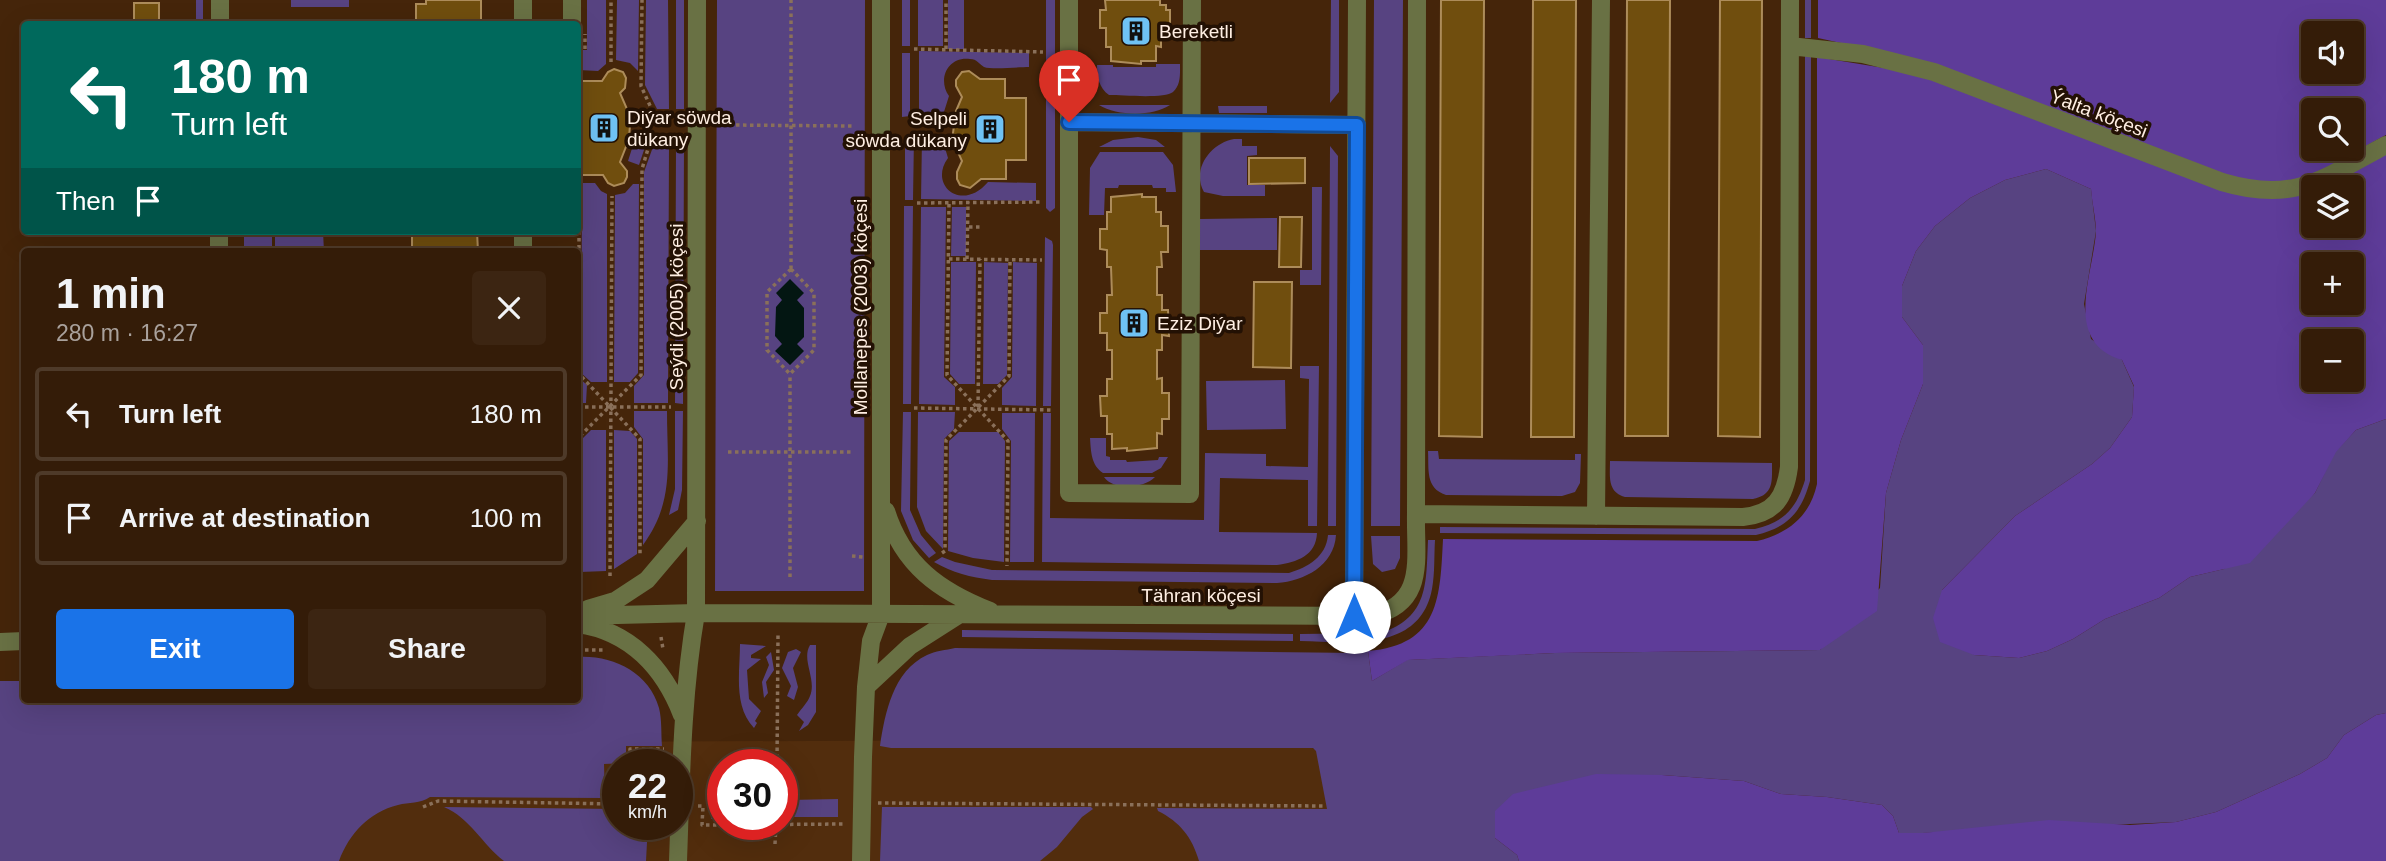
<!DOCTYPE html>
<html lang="en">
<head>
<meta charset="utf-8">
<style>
  :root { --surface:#341c08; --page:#3c2512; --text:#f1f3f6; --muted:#a9a19c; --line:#4e3a29; --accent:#1a73e8 }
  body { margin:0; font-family:Helvetica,sans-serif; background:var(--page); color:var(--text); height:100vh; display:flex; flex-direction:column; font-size:26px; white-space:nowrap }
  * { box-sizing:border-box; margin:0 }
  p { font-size:23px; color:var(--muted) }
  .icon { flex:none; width:38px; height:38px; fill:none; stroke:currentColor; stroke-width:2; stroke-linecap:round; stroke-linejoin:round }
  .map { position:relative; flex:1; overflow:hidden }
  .drawer { position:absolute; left:21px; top:248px; width:560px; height:455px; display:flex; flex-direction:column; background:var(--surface); border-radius:7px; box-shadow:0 7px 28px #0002,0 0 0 2px var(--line) }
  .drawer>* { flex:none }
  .hud { position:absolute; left:21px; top:21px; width:560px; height:214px; border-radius:7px; box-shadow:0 7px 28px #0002,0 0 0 2px var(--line); background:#00695c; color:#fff; overflow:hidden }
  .fabs { position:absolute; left:2301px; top:21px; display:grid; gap:14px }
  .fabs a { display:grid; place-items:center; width:63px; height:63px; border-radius:7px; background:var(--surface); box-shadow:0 7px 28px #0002,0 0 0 2px var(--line); font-size:35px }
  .speed { position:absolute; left:602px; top:749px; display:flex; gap:14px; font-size:35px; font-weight:700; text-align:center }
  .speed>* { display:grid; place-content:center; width:91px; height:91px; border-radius:50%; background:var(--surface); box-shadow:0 7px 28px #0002,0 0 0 2px var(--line); line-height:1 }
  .speed small { font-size:18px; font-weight:400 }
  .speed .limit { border:10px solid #d22; background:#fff; color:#111 }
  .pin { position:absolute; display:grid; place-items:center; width:60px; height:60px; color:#fff; margin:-72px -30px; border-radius:50% 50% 50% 0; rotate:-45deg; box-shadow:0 0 7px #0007 }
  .pin .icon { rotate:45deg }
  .me { position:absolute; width:77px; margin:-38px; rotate:0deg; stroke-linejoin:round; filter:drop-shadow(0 0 5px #0008) }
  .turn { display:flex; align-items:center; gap:24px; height:147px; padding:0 35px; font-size:32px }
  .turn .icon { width:91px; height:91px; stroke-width:2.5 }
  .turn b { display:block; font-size:49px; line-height:60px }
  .then { display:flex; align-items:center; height:66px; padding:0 35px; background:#0003; gap:14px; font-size:26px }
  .round { display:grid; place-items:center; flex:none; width:74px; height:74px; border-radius:7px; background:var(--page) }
  .headline { display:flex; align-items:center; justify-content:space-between; height:119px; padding:0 35px }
  h1 { font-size:42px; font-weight:600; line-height:52px }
  .button { display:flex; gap:14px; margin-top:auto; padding:14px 35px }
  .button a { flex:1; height:80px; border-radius:7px; background:var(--accent); color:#fff; font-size:28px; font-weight:600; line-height:80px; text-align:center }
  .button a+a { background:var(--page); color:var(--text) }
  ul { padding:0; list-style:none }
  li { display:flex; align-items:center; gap:21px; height:94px; margin:0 14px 10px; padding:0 21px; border:4px solid var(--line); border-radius:7px }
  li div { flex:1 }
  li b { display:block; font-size:26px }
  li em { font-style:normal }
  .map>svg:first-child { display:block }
  .built { fill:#522d0d; fill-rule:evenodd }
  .green { fill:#574381 }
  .forest { fill:#5e3c99; fill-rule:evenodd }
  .water { fill:#031612 }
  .building { fill:#704e0e; stroke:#ad8c5a; stroke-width:2 }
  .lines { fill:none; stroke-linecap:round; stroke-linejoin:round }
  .path { stroke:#8a705a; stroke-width:3.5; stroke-dasharray:3.5 3.5; stroke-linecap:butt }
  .minor { stroke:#697144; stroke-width:18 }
  .route-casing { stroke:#114b97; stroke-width:18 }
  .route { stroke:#1a73e8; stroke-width:12 }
  .labels { text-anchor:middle; stroke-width:7; stroke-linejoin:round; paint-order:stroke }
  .poi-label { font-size:19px; fill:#ffefe3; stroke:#231104; text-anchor:start }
  .street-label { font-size:19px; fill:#ffefe3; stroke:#231104 }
</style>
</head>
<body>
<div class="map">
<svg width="2386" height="861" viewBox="0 0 2386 861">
  <rect width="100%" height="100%" fill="#45250a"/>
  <path class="built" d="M1296 739 1448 824 1450 861H222L291 743ZM618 765H677V824H618ZM723 765H782V824H723Z"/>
  <path class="green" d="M196 0H203V24H196Z
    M291 0H349V7H291Z
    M587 0H606V64L598 71 578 70V50H587Z
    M617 0H639L638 71 630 63 616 60Z
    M646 0H668L669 109H657L645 85Z
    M676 0H684V109H676Z
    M717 0H865L864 591H715Z
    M902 0H910V46H902Z
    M918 0H943V46H918Z
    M948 0H964V49H948Z
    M1046 0H1055V208L1050 212 1046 208Z
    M1331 0H1339V92L1330 103Z
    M1374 0H1403L1400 526H1371Z
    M1805 0H1811V38H1805Z
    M919 51 1029 53V67C1019 67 992 70 984 67 979 64 977 59 970 59 948 56 937 79 949 96L943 115H919Z
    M902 53H910V116L902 117Z
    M1805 56H1811L1810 481C1801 513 1788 527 1756 535L1440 533V527L1755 529C1784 522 1796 509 1805 480Z
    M1156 64H1180C1180 74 1181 85 1173 92 1165 99 1122 95 1109 95 1099 88 1097 77 1097 65H1113V67H1156Z
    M1099 105H1170C1152 117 1117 116 1099 105Z
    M1218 106H1267V113H1219Z
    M905 136H914L913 200H905Z
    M1138 137 1156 140 1165 147H1099L1113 140Z
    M922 138H942L948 158C928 185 962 213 988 182L1036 183V201L921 199Z
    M635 139 647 141 639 165 628 161Z
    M1234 139H1242V146H1257V155L1247 156V185H1265V196H1223L1204 192C1191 169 1211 143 1234 139Z
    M654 144H669L668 403H634V386L644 375V172Z
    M676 144H684L683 404 675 403Z
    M1330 146 1338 156 1336 526H1328Z
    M1100 152H1163L1173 165 1176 192H1166V188H1153L1152 185H1119L1118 188H1105L1104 215H1089L1090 168Z
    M2046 169 2091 189 2096 231 2084 304 2091 339 2122 360 2134 387 2132 417 2110 448 2092 464 2015 516 1942 590 1974 655 2019 658 2047 651 2073 639 2105 619 2159 598 2190 577 2224 569 2315 493 2335 452 2356 430 2386 419V713L2376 715 2344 735 2327 758 2300 774 2216 812 2176 822 1923 833H1899L1893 816 1882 805 1827 797 1781 794 1744 781 1662 775 1495 838 1517 855 1519 861H1199C1192 837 1180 822 1158 811L1157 808 1327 809 1316 751 1313 748H891L880 746C885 713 893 671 927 655 935 651 946 650 955 648L1358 653 1368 651 1372 681 1407 660 1555 653 1820 650 1880 588 1886 493 1901 440 1923 384V345L1902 317V286L1916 251 1935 226 1970 198 2005 180Z
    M578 183H595L601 191 607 194V382H591L581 373 582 198 578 197Z
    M633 184H639L638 373 630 382H614L615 195 625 193Z
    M1312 187H1322L1321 285H1300V270H1312Z
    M904 206H913L911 404H903Z
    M921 207H946L944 377 955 387V405L919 404Z
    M952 207H966V256H951Z
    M1277 218V250H1200V219Z
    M244 231H272V252H244Z
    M275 231H323L324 252H275Z
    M1045 237 1052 241 1053 245 1051 406H1043Z
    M951 262H976L975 384H959L950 374Z
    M984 262 1008 263 1007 375 998 384H983Z
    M1013 262 1037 263 1036 406 1002 405V388L1012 377Z
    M1300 366H1319L1317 526H1308V480L1220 478 1219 532 1317 533C1316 556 1297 562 1277 565L1042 562 1043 413H1051L1050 518 1204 520 1205 453 1266 454V466L1308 467 1309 379 1300 378Z
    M578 377 587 385 586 403H578Z
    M1285 380 1286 429 1207 430 1206 381Z
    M634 411H667C667 463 675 501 643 545V439L634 427Z
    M675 411H683L682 490 678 510 669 515 675 489Z
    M903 412H911L910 510 921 535 936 553 929 558 913 540 901 511Z
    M918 412H955L954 429 944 439 943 549 926 531 917 507Z
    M1002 413H1035L1034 562H1010L1011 441 1002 429Z
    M591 430H606V571L580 572 581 440Z
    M614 430 630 431 637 439V554L614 569Z
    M959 432H998L1005 441 1004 562 973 558 948 551 949 441Z
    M1090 438H1106V456L1110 457V460H1126L1127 462 1158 460 1159 457H1168L1161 468 1152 473H1103C1091 465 1091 452 1090 438Z
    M1428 451H1438L1439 459 1575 460V454H1581L1580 483 1575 492 1562 496 1446 495C1425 488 1429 469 1428 451Z
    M1610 461 1772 463C1772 481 1774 495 1753 499L1625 497C1607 492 1610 476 1610 461Z
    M1104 477H1155C1145 488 1113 491 1104 477Z
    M1328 535H1336C1334 566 1304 581 1277 583L992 580C970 577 953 573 934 562L942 557 955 562 992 570 1289 573C1308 567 1326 557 1328 535Z
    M1371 536H1400V558L1395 569 1382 572 1373 564Z
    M1428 540H1435C1434 556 1435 573 1432 589 1420 653 1348 642 1300 641V634L1381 633C1429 617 1426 583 1428 540Z
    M962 630 1293 634V641L962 637Z
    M740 644 766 646 751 655V658L761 659 747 670 749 699 761 711 755 721 757 723 754 728C733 706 740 672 740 644Z
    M810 645H816V712L808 725 799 731 804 722 797 715C801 709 808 702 810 696 817 679 801 660 810 645Z
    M796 649 801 652 793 668 798 687 794 700 787 696 791 686 782 668 788 652Z
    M771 652 774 670 766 682 768 693 764 698 762 682 769 665 766 657Z
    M578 657C612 655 649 672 659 708 662 720 661 733 662 746H626V763L604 764 605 798 430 797C420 804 409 802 398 805 369 812 349 834 339 861H0V681H24V700H578Z
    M838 799V817H788V800Z
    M711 801H723V818L711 819Z
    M444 807 618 809V824H648L646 861H504C482 844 470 818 444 807Z
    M882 807H1091L1093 809 1082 817 1057 847 1040 861H880Z"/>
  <path class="forest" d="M1818 0H2386V135C2353 152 2303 188 2265 184 2254 183 2243 179 2233 177L1873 50 1818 38ZM2314 33H2352V72H2314ZM2314 110H2352V149H2314Z
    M1817 57 1890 69 1966 89 2235 192 2313 188 2314 226H2352V187H2314L2386 150V419L2356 430 2336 452 2315 493 2250 563 2190 577 2159 598 2105 619 2073 639 2047 651 2019 658 1974 655 1940 642 1933 618 1942 590 2015 516 2092 464 2110 448 2132 417 2134 386 2122 360C2062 342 2093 275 2096 232 2096 219 2092 203 2091 189L2046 169 2005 180 1970 198 1935 226 1916 251 1902 286V317L1923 345V384L1901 440 1886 493 1877 611 1820 650 1555 653 1408 660 1372 681 1368 651C1440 645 1440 597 1443 539L1757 541C1789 533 1810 516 1817 484ZM2314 264H2352V303H2314ZM2314 341H2352V380H2314Z
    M2386 713V861H1519L1517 855 1495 838V811L1513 794 1596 774 1662 775 1744 781 1781 794 1827 797 1882 805 1893 816 1899 833H1923L2049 820 2130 825 2176 822 2216 812 2300 774 2327 758 2344 735 2376 715Z"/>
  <path class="water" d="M790 279 804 293 797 300 804 308V337L797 344 804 351 790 365 775 351 782 344 775 336 776 307 782 300 776 293Z"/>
  <path class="building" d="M426 0H481V24H416V4H426Z
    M1105 0H1160V5H1166V10H1170V28H1166V33H1161V47L1156 46V61H1141V64L1111 61V47H1106V28H1100V10H1106Z
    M1441 0H1484L1482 437 1439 436Z
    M1533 0H1576L1574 437H1531Z
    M1627 0H1670L1668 436H1625Z
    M1720 0H1762L1760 437 1718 436Z
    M134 3H159V24H134Z
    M614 69 623 72 626 78 625 88 620 93 627 109 630 124 629 139 620 162 627 171V177L624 183 614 186 608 183 603 175H581V166H578V89H580L581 81H602L608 72Z
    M969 71 980 79H1005V98H1026V160H1006V179H981L970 188 960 185 957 179V172L962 161 956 148 953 133 956 111 962 97 956 86V80L962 72Z
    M1249 158H1305V183L1249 184Z
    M1142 194V197H1156V212H1161V226H1168V252H1161L1162 267H1157V295H1162V310H1168L1169 336 1162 335V350H1157V379L1162 378V393H1169V419H1162V434L1157 433V448L1127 451V448L1112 449V434H1107V416H1101L1100 396H1107V379H1112V350H1107V333H1100V313H1107V295H1112L1111 267H1107V250L1100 249V229H1107V212H1111V197Z
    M1280 217H1302L1301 267H1279Z
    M412 231H477L478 252H412Z
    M1254 282H1292L1291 368 1253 367Z"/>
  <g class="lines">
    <path class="path" d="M578 49H585V34
      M914 49 1043 52
      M946 49V0
      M611 62V0
      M729 125 853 126
      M917 203 1042 202
      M578 204H579V374L640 439V556
      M949 204 947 375 1008 441 1007 566
      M969 227H981
      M949 259 1042 260
      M967 259 968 202
      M791 269V0
      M791 269 814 293V350L790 374 767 350V292Z
      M578 407H671
      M978 407 980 259
      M914 408 1053 410
      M728 452H852
      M942 553 945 551 946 440 1009 376 1010 260
      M852 556 863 557
      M610 576 612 196
      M790 577V374
      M578 582V438L641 375 642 169 650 142 652 110 641 86 642 0
      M661 637 663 649
      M578 650H603
      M630 765V749H664
      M777 765 778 635
      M878 803 1324 806
      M698 806H703L702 825 843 824V821
      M423 807 438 801 618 804
      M775 844 776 824"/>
    <path class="minor" d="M523 0V24
      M1069 0V493L1190 494 1192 0
      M220 24V0
      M572 24V0
      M1790 46 1863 54 1934 72 2222 182C2296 204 2323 178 2386 145
      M1069 122 1357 125
      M523 231V252
      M219 252V231
      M886 511C903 565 939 591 990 611
      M1416 514 1417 0
      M1596 516 1601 0
      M588 609 615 601 647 580 697 521
      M578 616 696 613 1371 616C1427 604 1415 559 1416 514L1743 517C1775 514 1785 497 1789 467L1790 0
      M1354 617 1357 0
      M578 624C630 631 664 668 682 715
      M0 642 24 641
      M866 687 910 646 957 616
      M678 861C681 778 682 695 696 613L697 0
      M861 861 863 757 866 687 871 641 881 614V0"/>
  </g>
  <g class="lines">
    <g class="route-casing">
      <path id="route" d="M1069 122 1357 125 1354 617"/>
    </g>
    <use href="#route" class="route"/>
  </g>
  <defs>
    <g id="building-square" transform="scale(1.575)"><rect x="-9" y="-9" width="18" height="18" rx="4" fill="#6fc2f4" stroke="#231104"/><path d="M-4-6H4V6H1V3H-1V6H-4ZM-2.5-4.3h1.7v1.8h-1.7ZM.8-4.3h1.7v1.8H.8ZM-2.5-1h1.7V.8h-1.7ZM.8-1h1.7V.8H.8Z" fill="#111"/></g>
  </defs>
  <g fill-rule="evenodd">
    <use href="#building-square" x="1136" y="31"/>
    <use href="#building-square" x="604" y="128"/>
    <use href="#building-square" x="990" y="129"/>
    <use href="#building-square" x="1134" y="323"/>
  </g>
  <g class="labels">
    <g class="poi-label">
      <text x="1159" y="38">Bereketli</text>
      <text x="627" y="124">Diýar söwda<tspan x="627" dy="22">dükany</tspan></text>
      <text x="967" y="125" text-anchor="end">Selpeli<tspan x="967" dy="22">söwda dükany</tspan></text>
      <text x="1157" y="330">Eziz Diýar</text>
    </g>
    <g class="street-label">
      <text transform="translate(2099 113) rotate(21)" y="7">Ýalta köçesi</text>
      <text transform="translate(676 307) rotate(-90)" y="7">Seýdi (2005) köçesi</text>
      <text transform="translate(860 307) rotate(-90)" y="7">Mollanepes (2003) köçesi</text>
      <text x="1201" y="602">Tähran köçesi</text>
    </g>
  </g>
</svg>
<div class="fabs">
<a><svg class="icon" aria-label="sound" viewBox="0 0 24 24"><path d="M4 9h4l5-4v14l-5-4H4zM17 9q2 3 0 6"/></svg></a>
<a><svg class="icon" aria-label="search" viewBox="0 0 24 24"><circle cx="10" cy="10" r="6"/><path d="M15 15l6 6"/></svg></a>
<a><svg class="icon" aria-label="layers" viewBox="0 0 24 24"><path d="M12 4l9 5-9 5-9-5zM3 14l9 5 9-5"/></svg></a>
<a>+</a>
<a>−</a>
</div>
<div class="speed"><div>22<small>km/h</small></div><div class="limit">30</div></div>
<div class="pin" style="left:1069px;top:122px;background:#d93025"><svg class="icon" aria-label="arrive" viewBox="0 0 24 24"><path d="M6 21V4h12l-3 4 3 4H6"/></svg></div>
<svg class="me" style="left:1354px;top:617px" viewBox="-20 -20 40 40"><circle r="19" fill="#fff"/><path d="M0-13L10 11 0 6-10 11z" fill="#1a73e8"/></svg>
<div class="hud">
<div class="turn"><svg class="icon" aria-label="left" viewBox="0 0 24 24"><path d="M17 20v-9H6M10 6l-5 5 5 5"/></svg><div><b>180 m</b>Turn left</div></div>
<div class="then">Then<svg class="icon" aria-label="arrive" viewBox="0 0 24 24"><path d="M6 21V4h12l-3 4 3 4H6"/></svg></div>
</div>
<section class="drawer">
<div class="headline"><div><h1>1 min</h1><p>280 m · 16:27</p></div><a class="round"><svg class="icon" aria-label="close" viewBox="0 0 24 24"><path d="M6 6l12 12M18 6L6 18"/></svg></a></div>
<ul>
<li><svg class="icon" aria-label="left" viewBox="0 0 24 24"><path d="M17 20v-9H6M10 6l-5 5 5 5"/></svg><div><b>Turn left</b></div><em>180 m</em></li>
<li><svg class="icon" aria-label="arrive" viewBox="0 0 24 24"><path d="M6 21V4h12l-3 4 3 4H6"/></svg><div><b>Arrive at destination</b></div><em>100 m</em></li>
</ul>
<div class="button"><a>Exit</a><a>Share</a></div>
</section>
</div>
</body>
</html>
